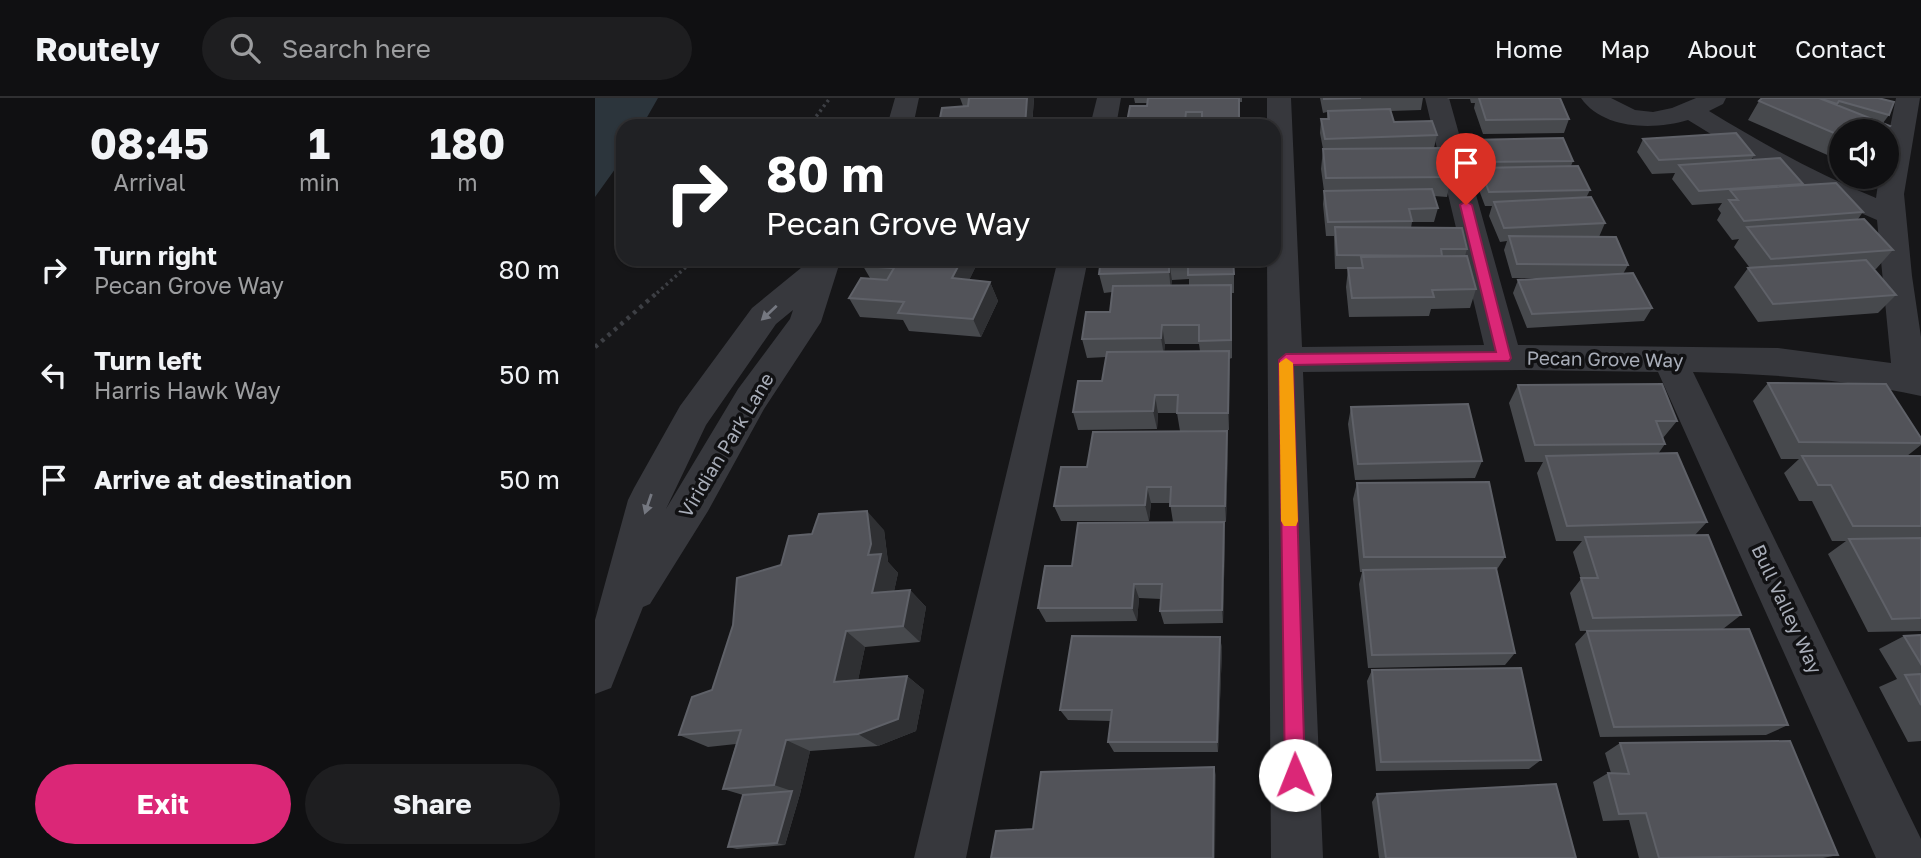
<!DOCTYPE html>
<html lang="en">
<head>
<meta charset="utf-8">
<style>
  :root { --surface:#101012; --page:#1e1e20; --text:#f1f3f6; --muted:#9c9d9f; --line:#303032; --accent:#db2777 }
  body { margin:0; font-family:"Golos Text",sans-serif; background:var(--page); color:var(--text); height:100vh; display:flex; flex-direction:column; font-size:26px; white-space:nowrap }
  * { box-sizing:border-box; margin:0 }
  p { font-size:23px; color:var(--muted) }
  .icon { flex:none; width:38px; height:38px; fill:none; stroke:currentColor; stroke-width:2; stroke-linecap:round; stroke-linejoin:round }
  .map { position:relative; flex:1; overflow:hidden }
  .sheet { display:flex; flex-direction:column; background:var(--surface); width:595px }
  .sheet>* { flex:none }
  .banner { position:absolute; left:21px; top:21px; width:665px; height:147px; border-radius:21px; box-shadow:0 2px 5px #0004,0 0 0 2px var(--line); background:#202124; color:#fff; overflow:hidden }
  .controls { position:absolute; left:1234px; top:21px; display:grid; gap:14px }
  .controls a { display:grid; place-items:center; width:70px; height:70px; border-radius:50%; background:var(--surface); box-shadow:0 2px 5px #0004,0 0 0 2px var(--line); font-size:35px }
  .pin { position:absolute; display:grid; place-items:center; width:60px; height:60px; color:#fff; margin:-72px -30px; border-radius:50% 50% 50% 0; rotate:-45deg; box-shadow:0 0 7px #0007 }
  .pin .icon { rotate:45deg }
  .me { position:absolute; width:77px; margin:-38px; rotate:359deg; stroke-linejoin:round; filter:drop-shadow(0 0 5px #0008) }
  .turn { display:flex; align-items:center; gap:24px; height:147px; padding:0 35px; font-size:32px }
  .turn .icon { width:91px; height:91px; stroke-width:2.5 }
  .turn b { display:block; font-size:49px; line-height:60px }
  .eta { display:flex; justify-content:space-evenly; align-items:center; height:119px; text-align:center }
  .eta b { font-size:42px; font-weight:700; line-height:49px }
  .primary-button { display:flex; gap:14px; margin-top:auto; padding:14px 35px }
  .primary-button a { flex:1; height:80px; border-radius:42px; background:var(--accent); color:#fff; font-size:28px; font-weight:700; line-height:80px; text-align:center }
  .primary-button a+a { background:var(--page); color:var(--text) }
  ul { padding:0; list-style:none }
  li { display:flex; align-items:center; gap:21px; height:105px; padding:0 35px }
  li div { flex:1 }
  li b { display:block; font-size:26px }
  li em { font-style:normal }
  header { display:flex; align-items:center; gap:42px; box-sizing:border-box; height:98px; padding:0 35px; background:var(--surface); border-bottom:2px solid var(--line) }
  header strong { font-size:33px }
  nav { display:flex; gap:38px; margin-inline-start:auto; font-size:24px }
  .search { width:490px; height:63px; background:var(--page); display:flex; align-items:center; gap:18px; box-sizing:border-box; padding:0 24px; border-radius:38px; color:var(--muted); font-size:26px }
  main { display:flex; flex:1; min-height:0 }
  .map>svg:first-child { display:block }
  .water { fill:#2c353c }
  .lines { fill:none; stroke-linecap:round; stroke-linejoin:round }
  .path-far1 { stroke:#3d3f44; stroke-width:3.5; stroke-dasharray:2.5 3.5; stroke-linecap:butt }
  .path { stroke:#3d3f44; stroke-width:4.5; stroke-dasharray:3.5 5; stroke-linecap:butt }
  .minor { fill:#37383d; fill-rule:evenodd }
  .wall { fill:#47494d; fill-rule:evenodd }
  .shaded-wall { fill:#2f3033 }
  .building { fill:#525359; stroke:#5f6168; stroke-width:2 }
  .oneway { fill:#757881 }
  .route { fill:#db2777; stroke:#8e194d; stroke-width:2 }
  .slow { fill:#f59e0b }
  .labels { text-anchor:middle; stroke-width:7; stroke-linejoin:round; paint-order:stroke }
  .street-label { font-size:19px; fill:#a8adb8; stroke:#111113 }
</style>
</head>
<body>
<header>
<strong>Routely</strong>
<div class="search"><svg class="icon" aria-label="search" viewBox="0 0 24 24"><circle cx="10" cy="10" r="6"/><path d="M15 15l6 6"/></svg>Search here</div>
<nav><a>Home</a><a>Map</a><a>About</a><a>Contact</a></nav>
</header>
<main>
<section class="sheet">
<div class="eta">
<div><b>08:45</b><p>Arrival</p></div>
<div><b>1</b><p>min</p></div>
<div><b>180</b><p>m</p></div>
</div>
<ul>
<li><svg class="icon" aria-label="right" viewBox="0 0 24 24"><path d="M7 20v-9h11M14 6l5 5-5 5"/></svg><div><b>Turn right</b><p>Pecan Grove Way</p></div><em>80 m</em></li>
<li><svg class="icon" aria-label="left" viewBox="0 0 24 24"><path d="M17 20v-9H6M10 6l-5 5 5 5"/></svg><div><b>Turn left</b><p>Harris Hawk Way</p></div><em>50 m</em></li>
<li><svg class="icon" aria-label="arrive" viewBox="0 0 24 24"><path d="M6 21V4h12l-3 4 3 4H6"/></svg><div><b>Arrive at destination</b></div><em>50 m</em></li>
</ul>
<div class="primary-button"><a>Exit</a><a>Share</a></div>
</section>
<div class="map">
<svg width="1326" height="760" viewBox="0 0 1326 760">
  <rect width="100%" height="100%" fill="#161618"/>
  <path class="water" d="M0 0H63L47 28H28V60L0 99Z"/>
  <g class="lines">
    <path class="path-far1" d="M214 28 235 0
      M62 195 100 161"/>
    <path class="path" d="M0 249 64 193"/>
    <path class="minor" d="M300 0H324L318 28H292Z
      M502 0H526L521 28H495Z
      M672 0H696L707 249 889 247 830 0H854L923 247 1183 250 1296 265 1282 122C1212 92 1157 62 1093 22 1060 32 1008 32 986 0H1016L1040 12 1058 14 1077 10 1101 0H1131L1128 6 1114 13C1168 46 1222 76 1281 100L1284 79H1292V44L1301 0H1325L1309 96 1317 178 1326 239V298C1250 281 1175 276 1098 274L1326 741V760H1281L1063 274 931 272 708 274 728 760H676L672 161H679V28H672Z
      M217 161H241L244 167 226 224 169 311 113 413 55 506 48 509 16 590 0 596V522L33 402 39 390 85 308 157 210ZM198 212 195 221 143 291 71 411 111 327 181 226Z
      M463 161H493L371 760H319Z"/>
  </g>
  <path class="wall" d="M365 0H439L437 28H345L344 25 368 8Z
    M539 0H647V4H644V28H533L532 24 552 8V5H540Z
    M725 0H828L826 12 795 13 799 24 842 37 839 50 856 79 852 99 839 98 843 110 839 124H817L816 130 872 151 870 158 881 191 875 210 836 211 834 218 754 219 751 189 753 171H740L739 138H731L728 106 729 93 726 71 728 51 725 35 726 21H732V14L728 15Z
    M852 0H965L974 21 969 35 888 36 879 10 880 5H876L875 1H853Z
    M1283 0 1294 17 1288 25 1246 33V63L1153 22 1164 3Z
    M1048 41 1159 57 1156 62 1207 87 1268 114 1263 121 1298 152 1281 171H1279L1301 197 1283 215 1163 224 1139 189 1153 170H1155L1139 149 1144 141 1137 142 1122 122 1126 115 1123 111 1127 105 1097 107 1077 81 1080 75 1057 76 1042 54Z
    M876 42 978 63 976 68 995 92 991 100 1010 125 1004 139 1033 167 1028 176 1057 210 1049 223 932 230 918 195 923 182 951 180H917L909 152 912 143 905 144 894 118 897 108H890L881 84 883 78H880L872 55Z
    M272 161H378L381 168 374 182 395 184 403 203 386 239 314 233 308 222 265 219 254 200 275 180 268 168Z
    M506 161H639V195H637V260L634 261V332L585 333 582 315H563L562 331 483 332 478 314 507 283 511 259 492 260 487 241 515 214 517 194 509 195 504 176ZM594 181V187L576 188 577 182ZM570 246H604L605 253H569Z
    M1173 285 1326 340V347L1312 358H1326V533L1273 534 1233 456 1251 443H1237L1217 403H1204L1189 375 1204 361H1186L1158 303Z
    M923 287 1082 323 1068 340 1070 346 1063 356 1112 424 1100 437 1146 517 1128 531 985 533 975 495 986 481 978 454 987 443H961L942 375 948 364H930L914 305Z
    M756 309 887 363 880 380 760 382 753 326Z
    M632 333 633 350 631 424H578L575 405H556L554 423H466L459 408 492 369Z
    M762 385 910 459 901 473 920 555 910 567 773 570 764 486 767 474H765L758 401Z
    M289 432 293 464 303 475 299 493 315 492 331 509 325 544 270 549 263 582 312 578 329 592 321 633 283 648 215 653 205 696 190 747 142 751 133 749 148 697 128 691 141 646 113 649 84 637 117 592 186 467Z
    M630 439 628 525 569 526 565 513 566 501 544 500 542 523 451 524 443 510 477 468Z
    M992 533 1193 627 1171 637 1005 639 980 546Z
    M1326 537V643L1313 644 1284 589 1302 581 1284 551 1309 538Z
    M625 539 627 551 623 654H519L513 644 515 623 473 622 465 612Z
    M777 572 946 662 934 671 781 673 772 583Z
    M1025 645 1243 757 1228 760H1044L1034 722 1008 723 998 684 1013 675H1016L1010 655Z
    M782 696 981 760H784L777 704Z"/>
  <path class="shaded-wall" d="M432 0H439L437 28H430Z
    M367 161H378L381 168 366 199 357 180Z
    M574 163 577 182 576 193 574 174Z
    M395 184 403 203 386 239 378 221Z
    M567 227 570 246 569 258 566 240Z
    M634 253 635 271 634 332 633 315Z
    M560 297 563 315 562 331 558 313Z
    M632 333 633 350 631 424 630 408Z
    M552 389 556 405 554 423 550 407Z
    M272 413 289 432 293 464 303 475 295 512 277 495 273 457Z
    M629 424 630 439 628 525 627 512Z
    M539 486 544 500 542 523 537 510Z
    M315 492 331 509 325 544 308 528Z
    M251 533 270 549 260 597 239 584Z
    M625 539 627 551 623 654 622 644Z
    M312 578 329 592 321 633 283 648 263 636Z
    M191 642 215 653 205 696 190 747 182 745 197 693 179 687Z
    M619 669 621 677 620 760H618Z"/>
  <path class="building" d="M374 0H432L430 28H372L373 23 344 25 347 10 373 8Z
    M553 0H644V23L607 24V14H591L590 23 532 24 535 8H552Z
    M729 0H766L729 1Z
    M884 0H965L974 21 891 22Z
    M1167 0H1224L1295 28 1289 33H1246V38L1164 3Z
    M1224 0H1283L1299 4 1294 17 1244 3 1242 6Z
    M795 11 799 24 837 23 842 37 730 41 726 21H734L733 13Z
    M1141 35 1159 57 1064 62 1048 41Z
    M968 40 978 63 883 64 876 42Z
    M848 50 856 79 731 80 728 51Z
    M1185 60 1208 86 1104 93 1084 67Z
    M983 68 995 92 894 94 885 70Z
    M1241 85 1268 114 1149 123 1134 102H1143L1135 92Z
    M837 91 843 110 814 111 817 123 733 124 729 93Z
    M996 99 1010 125 909 130 899 104Z
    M1269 121 1298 152 1176 161 1152 129Z
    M740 129 867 130 872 151H846L847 158 742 157Z
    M914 138 1021 139 1033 167 922 166Z
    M872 158 881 191 837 192 839 199 757 200 753 170H768L766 159Z
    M272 161H367L357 180 395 184 378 221 303 215 309 204 254 200 266 180 292 182 299 170 268 168Z
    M506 161H638L639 176 593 177V162L574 163V174L504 176Z
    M1271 162 1301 197 1178 206 1153 170Z
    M1038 175 1057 210 937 216 923 182Z
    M636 187V242L604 243V227H567L566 240 487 241 491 214H515L518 188Z
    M634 253 633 315H582L583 297H560L558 313 478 314 483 283H507L512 254Z
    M1173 285 1291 286 1326 340V345L1204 344Z
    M1067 286 1082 323H1061L1070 346 940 347 923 287Z
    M873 306 887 363 763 366 756 309Z
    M632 333 630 408H575L576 389H552L550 407 459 408 466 369H492L498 334Z
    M1082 355 1112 424 972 428 951 358Z
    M1207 358H1326V428H1258L1236 387H1223Z
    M894 384 910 459H769L762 385Z
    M272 413 276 446 273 457 286 456 277 495 315 492 308 528 251 533 239 584 312 578 303 621 263 636 191 642 179 687 128 691 146 632 84 637 97 599 117 592 138 527 142 480 186 467 194 438 217 436 224 416Z
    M629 424 627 512 565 513 567 486H539L537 510H443L450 468H477L483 425Z
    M1113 437 1146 517 998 520 986 480H1003L990 439Z
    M1326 440V520L1297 521 1254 441Z
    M901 470 920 555 777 557 768 472Z
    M1154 531 1193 627 1019 629 992 533Z
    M1326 537V566L1309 538Z
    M477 538 625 539 622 644H513L517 612H465Z
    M926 570 946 662 786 664 777 572Z
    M1326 576V607L1310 577Z
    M1195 643 1243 757 1064 760 1051 715 1024 716 1013 675 1034 676 1025 645Z
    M619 669 618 760H396L401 733 438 731 446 674Z
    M961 686 981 760H791L782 696Z
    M197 693 182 745 133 749 148 697Z"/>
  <defs><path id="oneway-solid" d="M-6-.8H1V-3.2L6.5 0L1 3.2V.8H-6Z" transform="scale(1.75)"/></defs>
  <g class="oneway">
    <use href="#oneway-solid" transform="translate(174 215) rotate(137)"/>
    <use href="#oneway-solid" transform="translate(53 406) rotate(109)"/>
  </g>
  <path class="route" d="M871 103 877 107 916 260 914 263 698 267 710 677 707 684 700 687 693 684 690 677 684 262 691 256 901 254 865 107Z"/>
  <path class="slow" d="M691 260 698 265 703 423 701 428H689L686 423 684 265Z"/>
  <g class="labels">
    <g class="street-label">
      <text transform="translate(1010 261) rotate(1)" y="7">Pecan Grove Way</text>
      <text transform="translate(131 347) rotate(-59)" y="7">Viridian Park Lane</text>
      <text transform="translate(1192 511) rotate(65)" y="7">Bull Valley Way</text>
    </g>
  </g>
</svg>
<div class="controls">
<a><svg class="icon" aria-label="sound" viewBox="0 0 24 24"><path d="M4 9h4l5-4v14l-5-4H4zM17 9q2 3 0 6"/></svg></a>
</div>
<div class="pin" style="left:871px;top:107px;background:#d93025"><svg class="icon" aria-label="arrive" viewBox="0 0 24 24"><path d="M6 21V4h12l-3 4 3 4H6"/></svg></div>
<svg class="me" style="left:700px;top:677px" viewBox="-20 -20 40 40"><circle r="19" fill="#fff"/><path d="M0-13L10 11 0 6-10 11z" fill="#db2777"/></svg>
<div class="banner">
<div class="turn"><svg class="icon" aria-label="right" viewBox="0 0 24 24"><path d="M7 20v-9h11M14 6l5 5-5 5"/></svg><div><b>80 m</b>Pecan Grove Way</div></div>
</div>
</div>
</main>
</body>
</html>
